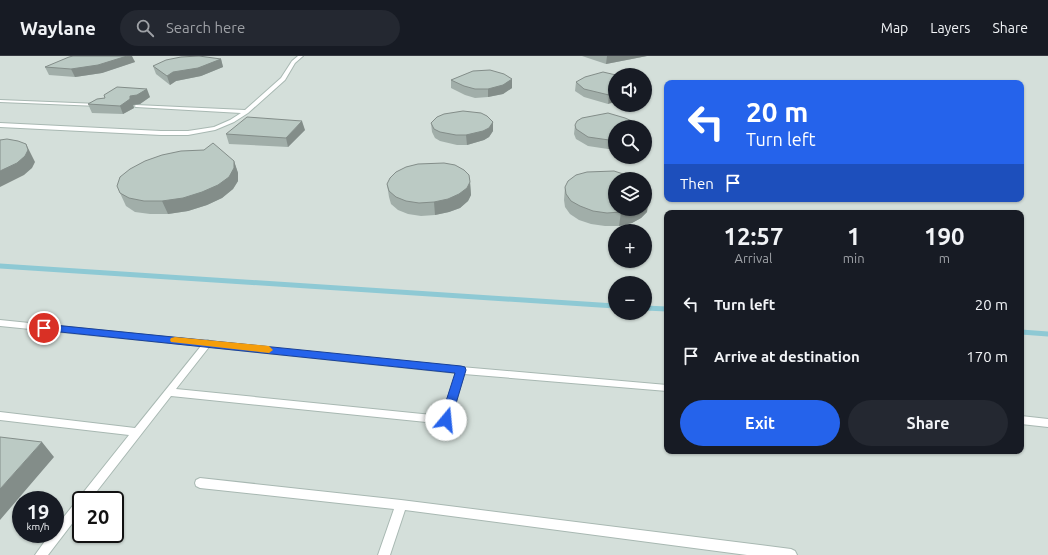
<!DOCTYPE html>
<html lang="en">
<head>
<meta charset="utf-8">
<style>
  :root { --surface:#171b24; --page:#242831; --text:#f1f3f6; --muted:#9ea1a6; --line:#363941; --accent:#2563eb }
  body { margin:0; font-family:Ubuntu,sans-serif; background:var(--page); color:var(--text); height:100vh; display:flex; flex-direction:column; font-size:15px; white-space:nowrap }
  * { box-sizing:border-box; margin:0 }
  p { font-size:13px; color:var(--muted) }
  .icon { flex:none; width:22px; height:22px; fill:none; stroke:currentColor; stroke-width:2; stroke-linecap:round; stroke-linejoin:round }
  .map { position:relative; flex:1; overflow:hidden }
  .sheet { position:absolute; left:664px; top:154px; width:360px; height:244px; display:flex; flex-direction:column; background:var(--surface); border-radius:8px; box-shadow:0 1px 3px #0004 }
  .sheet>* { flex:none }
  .hud { position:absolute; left:664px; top:24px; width:360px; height:122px; border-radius:8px; box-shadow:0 1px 3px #0004; background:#2563eb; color:#fff; overflow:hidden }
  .controls { position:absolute; left:608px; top:12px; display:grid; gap:8px }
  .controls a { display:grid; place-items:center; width:44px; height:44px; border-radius:50%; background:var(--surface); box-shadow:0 1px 3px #0004; font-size:20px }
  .speed { position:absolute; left:12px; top:435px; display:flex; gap:8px; font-size:20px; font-weight:700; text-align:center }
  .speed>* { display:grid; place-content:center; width:52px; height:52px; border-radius:50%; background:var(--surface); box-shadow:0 1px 3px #0004; line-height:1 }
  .speed small { font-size:10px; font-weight:400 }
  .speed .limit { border:2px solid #111; border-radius:6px; background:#fff; color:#111 }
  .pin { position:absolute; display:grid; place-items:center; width:34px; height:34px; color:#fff; margin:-17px; border:2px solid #fff; border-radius:50%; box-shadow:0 1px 4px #0007 }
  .me { position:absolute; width:44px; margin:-22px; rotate:17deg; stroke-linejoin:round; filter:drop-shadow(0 0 3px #0008) }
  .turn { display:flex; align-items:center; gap:14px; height:84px; padding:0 16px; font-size:18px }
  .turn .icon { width:52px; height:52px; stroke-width:2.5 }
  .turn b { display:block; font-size:28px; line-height:34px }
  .then { display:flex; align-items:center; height:38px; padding:0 16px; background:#0003; gap:8px; font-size:15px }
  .eta { display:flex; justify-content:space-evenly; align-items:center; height:68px; text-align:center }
  .eta b { font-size:24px; font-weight:700; line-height:28px }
  .action { display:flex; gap:8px; margin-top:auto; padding:8px 16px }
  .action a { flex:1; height:46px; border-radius:24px; background:var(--accent); color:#fff; font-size:16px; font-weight:700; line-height:46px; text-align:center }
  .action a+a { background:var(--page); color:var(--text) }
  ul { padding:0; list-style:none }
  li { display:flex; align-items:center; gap:12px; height:52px; padding:0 16px }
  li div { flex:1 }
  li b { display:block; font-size:15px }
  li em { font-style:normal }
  header { display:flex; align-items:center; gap:24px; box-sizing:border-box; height:56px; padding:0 20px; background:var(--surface); border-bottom:1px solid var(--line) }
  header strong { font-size:19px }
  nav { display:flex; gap:22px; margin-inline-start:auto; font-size:14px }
  .search { width:280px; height:36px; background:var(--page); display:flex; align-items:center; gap:10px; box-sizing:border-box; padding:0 14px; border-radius:22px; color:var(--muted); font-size:15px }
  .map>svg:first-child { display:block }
  .built { fill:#d4dfda; fill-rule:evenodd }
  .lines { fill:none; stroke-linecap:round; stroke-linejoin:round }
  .stream { stroke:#8ec9d4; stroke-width:5 }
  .service-casing { stroke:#a8b8b2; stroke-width:2 }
  .service { fill:#fff; fill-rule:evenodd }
  .wall { fill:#a1aea9 }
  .shaded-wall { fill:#838d89 }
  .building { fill:#bbcac4; stroke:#838d89 }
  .route { fill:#2563eb; stroke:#184099 }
  .slow { fill:#f59e0b }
</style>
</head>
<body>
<header>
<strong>Waylane</strong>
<div class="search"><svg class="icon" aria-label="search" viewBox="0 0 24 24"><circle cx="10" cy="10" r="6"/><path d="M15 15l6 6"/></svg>Search here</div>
<nav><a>Map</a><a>Layers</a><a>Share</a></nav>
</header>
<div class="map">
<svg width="1048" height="499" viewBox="0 0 1048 499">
  <rect width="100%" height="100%" fill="#e6efeb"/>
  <path class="built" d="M0 0H1048V499H0ZM615 19H645V49H615ZM667 27H1021V143H667ZM615 71H645V101H615ZM615 123H645V153H615ZM667 157H1021V395H667ZM615 175H645V205H615ZM615 227H645V257H615ZM21 444H55V478H21ZM81 444H115V478H81Z"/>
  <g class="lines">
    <path class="stream" d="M0 210 615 250
      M645 252 667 253
      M1021 276 1048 278"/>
    <g class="service-casing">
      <path id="service" d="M298 0H303L295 7 285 24 248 57 234 66 215 74 188 79H161L0 71V67L161 75H188L214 71 230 64 241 57 136 51 134 50 136 49 245 54 281 22 292 5Z
        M0 44 99 48 101 49 99 50 0 46Z
        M0 264 205 285 208 284 211 286 461 311 667 329V335L464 318 451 364 449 367 446 368 171 340 90 444H81V456L48 499H35L50 478H55V472L129 379 0 364V356L135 372 201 290 0 270ZM209 291 456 317 442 360 176 333Z
        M1021 360 1048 363V371L1021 368Z
        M200 422 401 444 791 493 795 495 797 499H747L405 454 390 499H378L394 453 200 432 196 430 195 427 196 424Z"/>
    </g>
    <use href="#service" class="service"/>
  </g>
  <path class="wall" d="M582 0H647L606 8Z
    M221 3 223 11 201 20 176 25 170 29 156 18 153 10Z
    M134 4 135 6 102 17 75 21 49 19 45 11Z
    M616 19 608 48 584 41 575 35 576 26Z
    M451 24 512 32 503 38 488 41 475 42 465 39 451 32Z
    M150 41 140 48 133 49 134 52 123 58 92 57 88 48 105 42Z
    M493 66V75L489 81 484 84 467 89H457L440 85 435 82 432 76 431 67Z
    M575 69 615 71V92L608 93 588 90 576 83 574 78Z
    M305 74 288 91 229 88 226 78Z
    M234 105 238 117V125L233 133 222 142 207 149 188 155 168 158H150L135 156 126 150 120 137Z
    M470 126 471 139 468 145 460 152 449 156 435 159 421 160 408 158 398 154 391 148 389 141 387 128Z
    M565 131 647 156 641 162 632 167 619 170H605L591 168 579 164 570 158 565 151 564 144Z"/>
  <path class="shaded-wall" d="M127 0H132L135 6 102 17 75 21 71 13Z
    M607 0H647L606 8Z
    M221 3 223 11 201 20 176 25 170 29 167 20 173 16Z
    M512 23V32L503 38 488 41V33Z
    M147 33 150 41 140 48 133 49 134 52 123 58 120 50 130 40Z
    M615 38V46L608 48 609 39Z
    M302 65 305 74 288 91 286 82Z
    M493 66V75L489 81 484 84 467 89 466 79Z
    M615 83V92L608 93 609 84Z
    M26 88 35 106 32 112 24 119 0 131V115Z
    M234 105 238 117V125L233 133 222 142 207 149 188 155 168 158 162 145Z
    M470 126 471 139 468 145 460 152 449 156 435 159 434 146Z
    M650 136 647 156 641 162 632 167 619 170 621 156 635 153H645V147Z
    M42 386 54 401 0 464V433Z"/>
  <path class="building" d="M73 0H127L98 9 71 13 45 11 69 1Z
    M199 0 221 3 198 12 173 16 167 20 153 10 166 4 181 1Z
    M490 14 504 18 512 23 503 29 488 33H475L464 30 451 24 473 15Z
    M603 16 616 19H615V38L609 39 584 33 576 26 585 21Z
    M117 31 147 33 137 39 130 40V43L120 50 88 48 97 43 105 42 104 39Z
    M463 55 481 57 487 60 493 66 489 72 483 75 466 79H456L440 76 434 73 431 67 437 61 444 58Z
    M608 57 625 62 632 65 637 71H615V83L609 84 588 81 576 73 575 69 577 65 582 62Z
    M247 61 302 65 286 82 226 78Z
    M7 83 18 85 26 88 28 94 25 100 17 107 0 115V84Z
    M213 87 234 105V112L229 121 218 129 202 136 183 142 162 145H144L129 142 120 137 117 130 120 121 130 113 145 105 162 99 181 95 204 94Z
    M444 107 455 109 464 114 469 119 470 126 467 132 459 138 448 143 434 146 419 147 406 145 396 141 389 135 387 128 390 122 396 116 406 111 418 108Z
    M614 115 639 123H615V153H635L621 156 607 157 593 155 580 150 571 145 566 138 565 131 568 125 576 119 587 116Z
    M645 128 646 129 650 136 649 143 645 147Z
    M0 381 42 386 0 433Z"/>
  <path class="route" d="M44 268 461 310 465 311 466 314 451 364 450 367 446 368 442 367 440 364 455 317 41 274 40 272Z"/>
  <path class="slow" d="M175 281 269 290 273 294 269 297 171 286 170 284 171 282Z"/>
</svg>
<div class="controls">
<a><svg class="icon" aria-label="sound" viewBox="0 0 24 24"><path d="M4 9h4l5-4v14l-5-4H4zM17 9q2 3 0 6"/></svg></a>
<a><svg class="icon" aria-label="search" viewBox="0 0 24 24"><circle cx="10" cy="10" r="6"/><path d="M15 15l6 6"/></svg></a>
<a><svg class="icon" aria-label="layers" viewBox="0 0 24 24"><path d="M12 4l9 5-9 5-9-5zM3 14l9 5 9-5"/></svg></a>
<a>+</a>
<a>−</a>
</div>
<div class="speed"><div>19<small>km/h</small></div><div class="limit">20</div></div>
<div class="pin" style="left:44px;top:272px;background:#d93025"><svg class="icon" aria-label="arrive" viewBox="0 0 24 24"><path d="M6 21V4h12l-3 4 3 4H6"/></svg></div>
<svg class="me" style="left:446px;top:364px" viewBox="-20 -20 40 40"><circle r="19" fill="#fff"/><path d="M0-13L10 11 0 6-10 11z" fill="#2563eb"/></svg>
<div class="hud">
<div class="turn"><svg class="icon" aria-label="left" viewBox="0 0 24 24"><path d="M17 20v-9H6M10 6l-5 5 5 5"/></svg><div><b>20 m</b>Turn left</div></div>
<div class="then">Then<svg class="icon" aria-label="arrive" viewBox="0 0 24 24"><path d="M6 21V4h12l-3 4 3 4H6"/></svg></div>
</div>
<section class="sheet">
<div class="eta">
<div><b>12:57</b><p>Arrival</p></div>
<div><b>1</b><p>min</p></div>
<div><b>190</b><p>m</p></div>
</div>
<ul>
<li><svg class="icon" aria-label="left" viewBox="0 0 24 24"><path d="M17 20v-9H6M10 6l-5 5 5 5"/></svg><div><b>Turn left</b></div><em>20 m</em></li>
<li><svg class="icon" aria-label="arrive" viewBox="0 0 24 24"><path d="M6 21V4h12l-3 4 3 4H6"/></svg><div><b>Arrive at destination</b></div><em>170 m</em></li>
</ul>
<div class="action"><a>Exit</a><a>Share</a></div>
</section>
</div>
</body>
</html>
